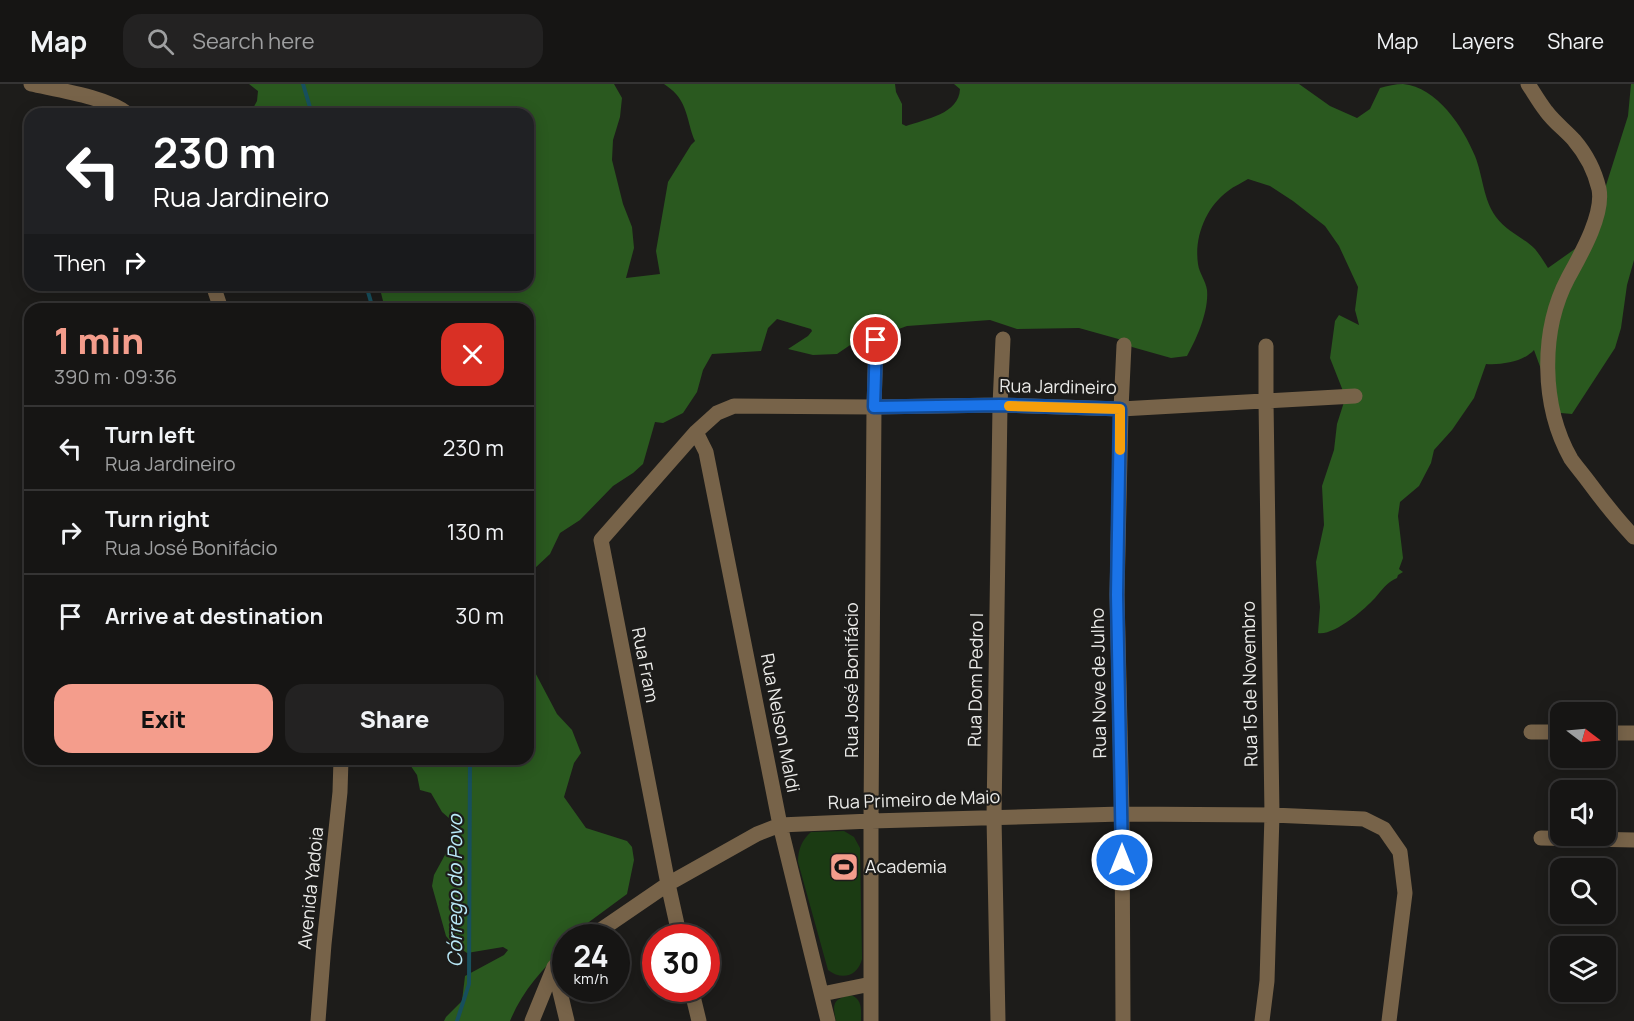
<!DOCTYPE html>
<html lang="en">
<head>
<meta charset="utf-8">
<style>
  :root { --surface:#161514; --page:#232222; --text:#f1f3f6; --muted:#9e9fa0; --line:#353434; --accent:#f49d8c }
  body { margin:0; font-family:Manrope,sans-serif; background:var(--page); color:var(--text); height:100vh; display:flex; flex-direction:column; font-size:22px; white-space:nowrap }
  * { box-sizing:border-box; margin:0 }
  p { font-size:20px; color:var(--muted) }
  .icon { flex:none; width:33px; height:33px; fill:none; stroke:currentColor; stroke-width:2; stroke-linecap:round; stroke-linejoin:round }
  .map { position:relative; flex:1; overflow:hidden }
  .drawer { position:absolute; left:24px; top:219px; width:510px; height:462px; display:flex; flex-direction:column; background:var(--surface); border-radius:18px; box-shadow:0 3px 15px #0003,0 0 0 2px var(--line) }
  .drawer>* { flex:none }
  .top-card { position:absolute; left:24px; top:24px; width:510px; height:183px; border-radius:18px; box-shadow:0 3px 15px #0003,0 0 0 2px var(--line); background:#202124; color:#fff; overflow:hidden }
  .needle { width:39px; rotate:106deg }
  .fabs { position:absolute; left:1550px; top:618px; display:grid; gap:12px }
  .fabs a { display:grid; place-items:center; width:66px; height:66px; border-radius:12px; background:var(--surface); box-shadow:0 3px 15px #0003,0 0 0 2px var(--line); font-size:30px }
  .speed { position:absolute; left:552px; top:840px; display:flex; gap:12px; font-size:30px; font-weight:700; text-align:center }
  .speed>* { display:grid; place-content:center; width:78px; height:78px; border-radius:50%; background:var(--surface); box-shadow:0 3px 15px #0003,0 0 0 2px var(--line); line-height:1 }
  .speed small { font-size:15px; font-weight:400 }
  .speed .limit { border:9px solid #d22; background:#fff; color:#111 }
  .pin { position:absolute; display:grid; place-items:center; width:51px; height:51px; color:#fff; margin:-26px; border:3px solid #fff; border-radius:50%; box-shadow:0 2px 6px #0007 }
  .me { position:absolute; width:66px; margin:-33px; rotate:0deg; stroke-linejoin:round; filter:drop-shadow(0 0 4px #0008) }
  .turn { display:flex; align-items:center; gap:21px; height:126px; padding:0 30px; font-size:27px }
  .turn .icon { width:78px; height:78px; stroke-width:2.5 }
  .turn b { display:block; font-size:42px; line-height:51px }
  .then { display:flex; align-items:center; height:57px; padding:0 30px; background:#0003; gap:12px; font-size:22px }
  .round { display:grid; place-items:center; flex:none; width:63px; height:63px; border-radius:18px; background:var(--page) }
  .head { display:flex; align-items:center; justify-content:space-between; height:102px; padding:0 30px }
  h1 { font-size:36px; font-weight:800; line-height:45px; color:var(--accent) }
  .action { display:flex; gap:12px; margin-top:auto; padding:12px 30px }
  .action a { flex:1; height:69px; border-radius:18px; background:var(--accent); color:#111; font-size:24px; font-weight:800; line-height:69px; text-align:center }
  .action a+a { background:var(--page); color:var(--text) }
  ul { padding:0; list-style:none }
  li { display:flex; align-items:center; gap:18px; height:84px; padding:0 30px; border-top:2px solid var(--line) }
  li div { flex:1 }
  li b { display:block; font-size:22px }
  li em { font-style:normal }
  header { display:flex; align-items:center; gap:36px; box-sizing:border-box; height:84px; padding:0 30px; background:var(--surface); border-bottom:2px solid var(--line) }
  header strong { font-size:28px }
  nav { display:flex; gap:33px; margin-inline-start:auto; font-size:21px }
  .search { width:420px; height:54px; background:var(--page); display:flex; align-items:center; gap:15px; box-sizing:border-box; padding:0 21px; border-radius:18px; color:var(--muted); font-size:22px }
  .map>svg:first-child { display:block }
  .green { fill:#1b3b13 }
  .forest { fill:#2a591f }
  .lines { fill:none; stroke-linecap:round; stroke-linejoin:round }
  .stream { stroke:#174f5d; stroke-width:4 }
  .minor { stroke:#776349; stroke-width:15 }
  .route-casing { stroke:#114b97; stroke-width:15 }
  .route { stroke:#1a73e8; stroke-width:10 }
  .slow { stroke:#f59e0b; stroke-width:10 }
  .labels { text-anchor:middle; stroke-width:4.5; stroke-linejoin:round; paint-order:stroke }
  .street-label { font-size:18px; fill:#ebebe9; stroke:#1d1c1a }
  .poi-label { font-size:18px; fill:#ebebe9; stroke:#1d1c1a; text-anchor:start }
  .water-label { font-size:20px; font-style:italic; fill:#b9e9f8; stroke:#1d1c1a }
</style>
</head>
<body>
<header>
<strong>Map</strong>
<div class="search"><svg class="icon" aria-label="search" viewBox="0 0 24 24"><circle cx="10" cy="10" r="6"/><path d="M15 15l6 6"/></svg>Search here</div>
<nav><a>Map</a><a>Layers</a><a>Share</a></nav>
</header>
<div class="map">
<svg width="1634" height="937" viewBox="0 0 1634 937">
  <rect width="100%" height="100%" fill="#1d1c1a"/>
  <path class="green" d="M844 747 854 753 860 764 862 875C858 892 842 897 828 886L798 778C798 765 802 756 811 748Z
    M851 911C863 916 861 926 861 937H836C832 919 833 915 851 911Z"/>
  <path class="forest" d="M249 0H614L622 14 620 33 613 56 612 76 623 120 632 143 634 164 626 194 660 190 656 167 668 98 691 61 695 57C688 42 688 23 676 10 673 6 668 3 664 0H895L896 8 902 20V40L906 42C926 35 959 30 960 5L954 0H1299L1330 22 1357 34 1370 25 1380 4C1387 2 1396 0 1403 0 1437 3 1463 43 1475 72 1483 92 1483 115 1496 133 1506 147 1523 153 1535 165 1540 171 1544 178 1548 184L1589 155 1628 32 1631 0H1634V176L1627 201 1621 244 1615 264 1572 330 1550 328 1542 288 1534 266C1523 278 1502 281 1486 280L1474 314 1452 346 1434 366 1431 379 1419 402 1400 418 1398 432 1403 474 1399 485 1403 488 1398 491 1397 494C1387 498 1382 506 1375 514 1365 525 1334 552 1318 549L1320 523 1316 478 1324 441 1322 402 1334 366 1337 340 1344 318 1343 307 1330 274 1335 237 1339 231 1359 241 1355 226 1358 203 1339 162 1325 142 1293 117 1270 102 1248 95C1242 99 1234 102 1228 107 1206 123 1194 153 1198 180 1199 189 1206 197 1207 206 1209 227 1197 254 1187 272L1171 274 1132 263 1122 256 1079 244 1017 245 990 236 907 242 885 250 859 255 837 270 813 271 788 265 808 252 812 247 811 245 777 235 768 244 761 267 712 270 703 286 697 308 683 329 663 339 655 338 643 380 633 389 613 402 580 436 560 449 550 470 534 485 528 496V225H385L379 201H528V30H250L257 17 258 7Z
    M528 575 557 630 572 646 581 669 574 679 564 713 586 744 627 757 632 763 634 776 627 810 589 838 574 853 566 854 565 863C543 885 522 907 510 937H444L446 933 462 917 465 892 504 871 508 866 503 863 467 869 451 858 446 852 432 802 434 791 452 758 454 745 458 742 442 728 431 709 420 706 417 691 406 675H528Z"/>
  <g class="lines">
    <path class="stream" d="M303 0 312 30
      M366 201 373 225
      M457 937 469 900 470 675"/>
    <path class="minor" d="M31 0C58 6 107 13 128 30
      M1528 0C1534 9 1539 18 1546 27 1554 38 1565 46 1574 56 1586 70 1595 88 1599 105 1604 131 1580 172 1568 194 1540 247 1541 322 1571 375 1576 382 1582 389 1588 397 1602 416 1617 435 1634 453
      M213 201 221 225
      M696 348 706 368 780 741 828 937
      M1531 648H1560
      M1605 649H1634
      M1541 754 1634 756
      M589 854 668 800 757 750 780 741 871 737 1122 730 1272 731 1364 735 1384 745 1400 768 1405 809 1389 937
      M680 854 668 800 601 456 696 348 717 329 734 322 874 323 1000 321 1121 325 1355 312
      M554 883 567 937
      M691 904 699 937
      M822 910 871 900
      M318 937 324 860 340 708 341 675
      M532 937 554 883 566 870
      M871 937V737L874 323 876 256
      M998 937 994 733 1000 321 1003 255
      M1123 937 1122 730 1117 511 1121 325 1124 261
      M1262 937 1267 897 1272 731 1266 317V262"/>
  </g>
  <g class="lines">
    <g class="route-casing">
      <path id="route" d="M876 256 874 323 1000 321 1120 325 1117 511 1122 776"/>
    </g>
    <use href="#route" class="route"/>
    <path class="slow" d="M1009 322 1120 325V366"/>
  </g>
  <defs>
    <g id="stadium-square" transform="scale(1.5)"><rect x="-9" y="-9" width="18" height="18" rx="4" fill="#f49d8c" stroke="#1d1c1a"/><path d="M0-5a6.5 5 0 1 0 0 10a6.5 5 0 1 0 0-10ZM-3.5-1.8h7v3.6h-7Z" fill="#111"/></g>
  </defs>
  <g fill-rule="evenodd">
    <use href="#stadium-square" x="844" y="783"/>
  </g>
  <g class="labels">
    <g class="street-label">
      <text transform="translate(1058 303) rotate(1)" y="6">Rua Jardineiro</text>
      <text transform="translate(645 581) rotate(79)" y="6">Rua Fram</text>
      <text transform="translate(852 596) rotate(-90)" y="6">Rua José Bonifácio</text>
      <text transform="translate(976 596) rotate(-89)" y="6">Rua Dom Pedro I</text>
      <text transform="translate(1099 599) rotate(-91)" y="6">Rua Nove de Julho</text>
      <text transform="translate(1250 600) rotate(-91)" y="6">Rua 15 de Novembro</text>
      <text transform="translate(780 639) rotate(79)" y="6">Rua Nelson Maldi</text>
      <text transform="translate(914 716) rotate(-2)" y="6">Rua Primeiro de Maio</text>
      <text transform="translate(311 804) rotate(-84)" y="6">Avenida Yadoia</text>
    </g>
    <g class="poi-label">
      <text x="865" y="789">Academia</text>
    </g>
    <g class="water-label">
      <text transform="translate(455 807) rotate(-90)" y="7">Córrego do Povo</text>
    </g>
  </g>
</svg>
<div class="fabs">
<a><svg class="needle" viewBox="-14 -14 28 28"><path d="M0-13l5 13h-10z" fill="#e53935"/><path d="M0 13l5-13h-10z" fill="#9e9fa0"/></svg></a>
<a><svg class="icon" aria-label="sound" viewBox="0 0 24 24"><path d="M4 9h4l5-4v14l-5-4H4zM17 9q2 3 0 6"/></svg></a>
<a><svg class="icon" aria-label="search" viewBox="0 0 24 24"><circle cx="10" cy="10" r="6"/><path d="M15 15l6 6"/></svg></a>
<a><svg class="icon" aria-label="layers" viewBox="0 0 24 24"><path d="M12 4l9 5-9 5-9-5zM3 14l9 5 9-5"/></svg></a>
</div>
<div class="speed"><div>24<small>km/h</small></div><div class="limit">30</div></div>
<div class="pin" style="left:876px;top:256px;background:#d93025"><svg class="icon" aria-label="arrive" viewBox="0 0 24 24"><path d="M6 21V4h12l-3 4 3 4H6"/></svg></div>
<svg class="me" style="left:1122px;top:776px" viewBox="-20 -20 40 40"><circle r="17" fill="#1a73e8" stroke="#fff" stroke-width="3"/><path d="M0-11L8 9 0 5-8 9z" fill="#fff"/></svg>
<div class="top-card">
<div class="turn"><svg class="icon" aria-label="left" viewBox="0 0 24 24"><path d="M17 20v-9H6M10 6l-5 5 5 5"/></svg><div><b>230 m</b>Rua Jardineiro</div></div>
<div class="then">Then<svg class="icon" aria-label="right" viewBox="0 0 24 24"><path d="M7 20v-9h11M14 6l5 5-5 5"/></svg></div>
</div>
<section class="drawer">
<div class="head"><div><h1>1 min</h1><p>390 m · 09:36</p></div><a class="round" style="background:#d93025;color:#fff"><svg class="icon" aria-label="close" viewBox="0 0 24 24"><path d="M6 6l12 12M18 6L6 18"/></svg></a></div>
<ul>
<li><svg class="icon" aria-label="left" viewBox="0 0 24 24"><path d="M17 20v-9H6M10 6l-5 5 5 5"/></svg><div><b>Turn left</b><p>Rua Jardineiro</p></div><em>230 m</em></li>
<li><svg class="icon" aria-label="right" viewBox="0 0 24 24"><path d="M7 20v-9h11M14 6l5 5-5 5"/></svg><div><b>Turn right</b><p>Rua José Bonifácio</p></div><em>130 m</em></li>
<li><svg class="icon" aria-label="arrive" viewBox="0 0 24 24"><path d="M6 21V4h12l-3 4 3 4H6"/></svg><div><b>Arrive at destination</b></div><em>30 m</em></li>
</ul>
<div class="action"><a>Exit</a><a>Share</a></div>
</section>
</div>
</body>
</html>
